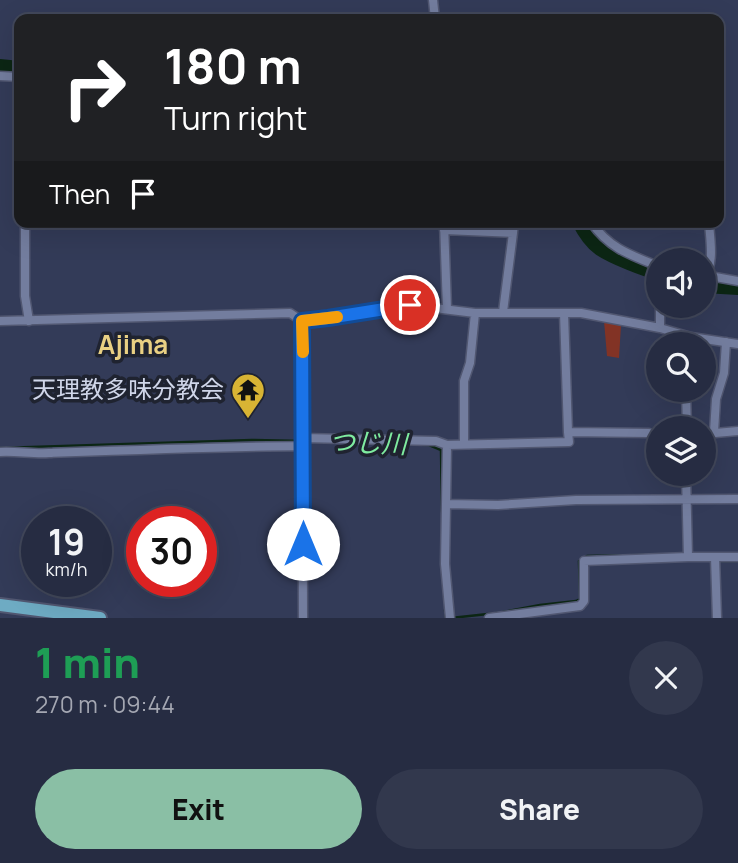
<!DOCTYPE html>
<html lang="en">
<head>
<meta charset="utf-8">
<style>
  :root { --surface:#262c42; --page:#32384d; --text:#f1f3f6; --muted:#a4a7b2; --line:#42485b; --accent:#8abfa5 }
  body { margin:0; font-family:Manrope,"Noto Sans JP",sans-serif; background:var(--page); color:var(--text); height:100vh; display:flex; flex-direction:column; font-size:26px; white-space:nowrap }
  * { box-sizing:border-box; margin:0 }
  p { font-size:23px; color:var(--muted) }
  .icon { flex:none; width:38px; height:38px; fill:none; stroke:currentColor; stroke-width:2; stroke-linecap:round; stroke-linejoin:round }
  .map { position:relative; height:618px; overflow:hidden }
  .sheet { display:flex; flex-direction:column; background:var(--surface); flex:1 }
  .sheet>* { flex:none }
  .banner { position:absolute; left:14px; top:14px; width:710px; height:214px; border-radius:14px; box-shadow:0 7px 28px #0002,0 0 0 2px var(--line); background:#202124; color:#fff; overflow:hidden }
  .controls { position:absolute; left:646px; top:248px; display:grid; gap:14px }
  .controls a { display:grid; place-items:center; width:70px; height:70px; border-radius:50%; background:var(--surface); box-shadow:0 7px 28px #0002,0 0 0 2px var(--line); font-size:35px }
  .speed { position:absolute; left:21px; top:506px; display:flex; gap:14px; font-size:35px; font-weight:700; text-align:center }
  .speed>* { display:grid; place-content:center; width:91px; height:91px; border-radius:50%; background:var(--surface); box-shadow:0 7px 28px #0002,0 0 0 2px var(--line); line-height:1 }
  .speed small { font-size:18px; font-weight:400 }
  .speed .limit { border:10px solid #d22; background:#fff; color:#111 }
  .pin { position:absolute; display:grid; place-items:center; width:60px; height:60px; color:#fff; margin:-30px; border:4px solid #fff; border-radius:50%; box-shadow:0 2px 7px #0007 }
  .me { position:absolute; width:77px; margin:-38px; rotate:0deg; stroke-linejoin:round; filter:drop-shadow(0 0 5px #0008) }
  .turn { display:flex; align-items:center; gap:24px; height:147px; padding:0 35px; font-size:32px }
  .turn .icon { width:91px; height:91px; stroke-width:2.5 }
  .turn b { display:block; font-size:49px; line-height:60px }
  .then { display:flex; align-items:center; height:66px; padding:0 35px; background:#0003; gap:14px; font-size:26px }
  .round { display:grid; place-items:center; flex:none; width:74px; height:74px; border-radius:37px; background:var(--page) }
  .overview { display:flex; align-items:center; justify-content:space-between; height:119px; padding:0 35px }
  h1 { font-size:42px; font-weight:800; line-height:52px; color:#1e9e55 }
  .action { display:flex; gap:14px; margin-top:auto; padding:14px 35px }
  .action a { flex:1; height:80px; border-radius:42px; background:var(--accent); color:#111; font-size:28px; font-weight:800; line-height:80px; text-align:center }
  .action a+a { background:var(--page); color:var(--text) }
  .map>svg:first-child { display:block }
  .green { fill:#823325 }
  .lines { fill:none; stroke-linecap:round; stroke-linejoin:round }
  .stream { stroke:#0c2614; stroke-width:2.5 }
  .river { stroke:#0c2614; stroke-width:14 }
  .minor-casing { stroke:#515771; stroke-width:11 }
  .primary-casing { stroke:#515771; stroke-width:16 }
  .minor { stroke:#737d9e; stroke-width:8 }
  .primary { stroke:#6eabc3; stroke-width:12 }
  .route-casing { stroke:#114b97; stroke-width:18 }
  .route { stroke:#1a73e8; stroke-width:12 }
  .slow { stroke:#f59e0b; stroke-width:12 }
  .labels { text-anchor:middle; stroke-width:7; stroke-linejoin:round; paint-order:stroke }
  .poi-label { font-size:24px; fill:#d0d6e9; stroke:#1f2330; text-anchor:end }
  .neighbourhood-label { font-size:26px; font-weight:bold; fill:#e9d083; stroke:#1f2330 }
  .water-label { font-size:26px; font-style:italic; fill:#7feca0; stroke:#1f2330 }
</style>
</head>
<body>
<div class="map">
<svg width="738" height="618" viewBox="0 0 738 618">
  <rect width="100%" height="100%" fill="#333b58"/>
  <path class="green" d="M604 321 621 325 619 358 607 356Z"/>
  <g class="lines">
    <path class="stream" d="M364 443 429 445 441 450 442 512
      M0 448 252 440 301 441
      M720 561H738
      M445 610 446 618
      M503 612 540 605 576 601 580 599V595L579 561 587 556 644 555
      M451 618 497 613"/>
    <path class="river" d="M0 66 19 68
      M579 222C584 232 592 243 600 249 612 257 644 270 658 273
      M704 286 738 288"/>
    <g class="minor-casing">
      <path id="minor" d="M433 0 435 19
        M0 76 19 77
        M25 222V296L29 321
        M444 222 447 309
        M591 222C609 248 630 255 658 266
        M444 230 513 233 503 312
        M513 233 514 222
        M704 275 738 281
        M704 278C715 262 710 241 709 222
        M564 313 568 432
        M0 321 290 313 302 321 329 318 410 305 475 313H581L660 328 691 337 738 344
        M302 321 303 618
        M660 328V306
        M686 390 687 429
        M714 432 716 399 724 373 726 342
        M704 434 738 431
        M303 438 436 441 447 445 569 442 568 432 649 433 658 437
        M464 443V381L470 363 475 313
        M447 445 445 564 450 618
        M0 452C16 451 32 454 49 453 134 450 218 447 303 446
        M686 474 688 557
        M446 504 498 505 576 500 738 499
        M715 557 717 618
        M489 618 580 606 584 601V561L688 557H738"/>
    </g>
    <g class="primary-casing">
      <path id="primary" d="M0 605 100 618"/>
    </g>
    <use href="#minor" class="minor"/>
    <use href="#primary" class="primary"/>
  </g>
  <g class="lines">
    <g class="route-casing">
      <path id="route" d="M303 544 302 321 328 318 410 305"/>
    </g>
    <use href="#route" class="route"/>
    <path class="slow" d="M303 352 302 321 337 317"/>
  </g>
  <defs>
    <g id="temple-pin" transform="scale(1.75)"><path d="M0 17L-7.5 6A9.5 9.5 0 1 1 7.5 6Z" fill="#d8b434" stroke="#1f2330"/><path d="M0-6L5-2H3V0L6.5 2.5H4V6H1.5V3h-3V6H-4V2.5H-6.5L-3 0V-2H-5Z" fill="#111"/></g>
  </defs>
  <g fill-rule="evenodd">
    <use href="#temple-pin" x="248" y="390"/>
  </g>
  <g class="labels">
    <g class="poi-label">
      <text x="224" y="398">天理教多味分教会</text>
    </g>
    <g class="neighbourhood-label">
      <text x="133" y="354">Ajima</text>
    </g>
    <g class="water-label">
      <text transform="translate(368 443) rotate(2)" y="9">つじ川</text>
    </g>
  </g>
</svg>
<div class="controls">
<a><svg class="icon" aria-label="sound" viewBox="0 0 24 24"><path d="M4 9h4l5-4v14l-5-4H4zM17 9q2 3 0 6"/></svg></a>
<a><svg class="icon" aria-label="search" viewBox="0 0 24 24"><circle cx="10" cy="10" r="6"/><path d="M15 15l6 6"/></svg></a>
<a><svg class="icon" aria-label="layers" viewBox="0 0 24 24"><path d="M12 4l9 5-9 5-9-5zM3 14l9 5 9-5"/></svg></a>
</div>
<div class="speed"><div>19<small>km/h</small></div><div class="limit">30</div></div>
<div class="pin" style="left:410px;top:305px;background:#d93025"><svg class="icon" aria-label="arrive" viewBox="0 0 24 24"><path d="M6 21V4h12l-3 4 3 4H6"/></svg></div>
<svg class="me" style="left:303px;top:544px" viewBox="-20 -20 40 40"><circle r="19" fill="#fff"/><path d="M0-13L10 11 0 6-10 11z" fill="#1a73e8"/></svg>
<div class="banner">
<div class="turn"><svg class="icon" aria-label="right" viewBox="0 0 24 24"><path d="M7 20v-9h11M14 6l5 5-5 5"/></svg><div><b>180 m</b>Turn right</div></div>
<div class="then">Then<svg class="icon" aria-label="arrive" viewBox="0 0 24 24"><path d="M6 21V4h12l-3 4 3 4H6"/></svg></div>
</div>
</div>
<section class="sheet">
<div class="overview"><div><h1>1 min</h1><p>270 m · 09:44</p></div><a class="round"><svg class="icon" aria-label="close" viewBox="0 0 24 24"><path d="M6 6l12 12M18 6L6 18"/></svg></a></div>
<div class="action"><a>Exit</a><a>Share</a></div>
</section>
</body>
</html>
